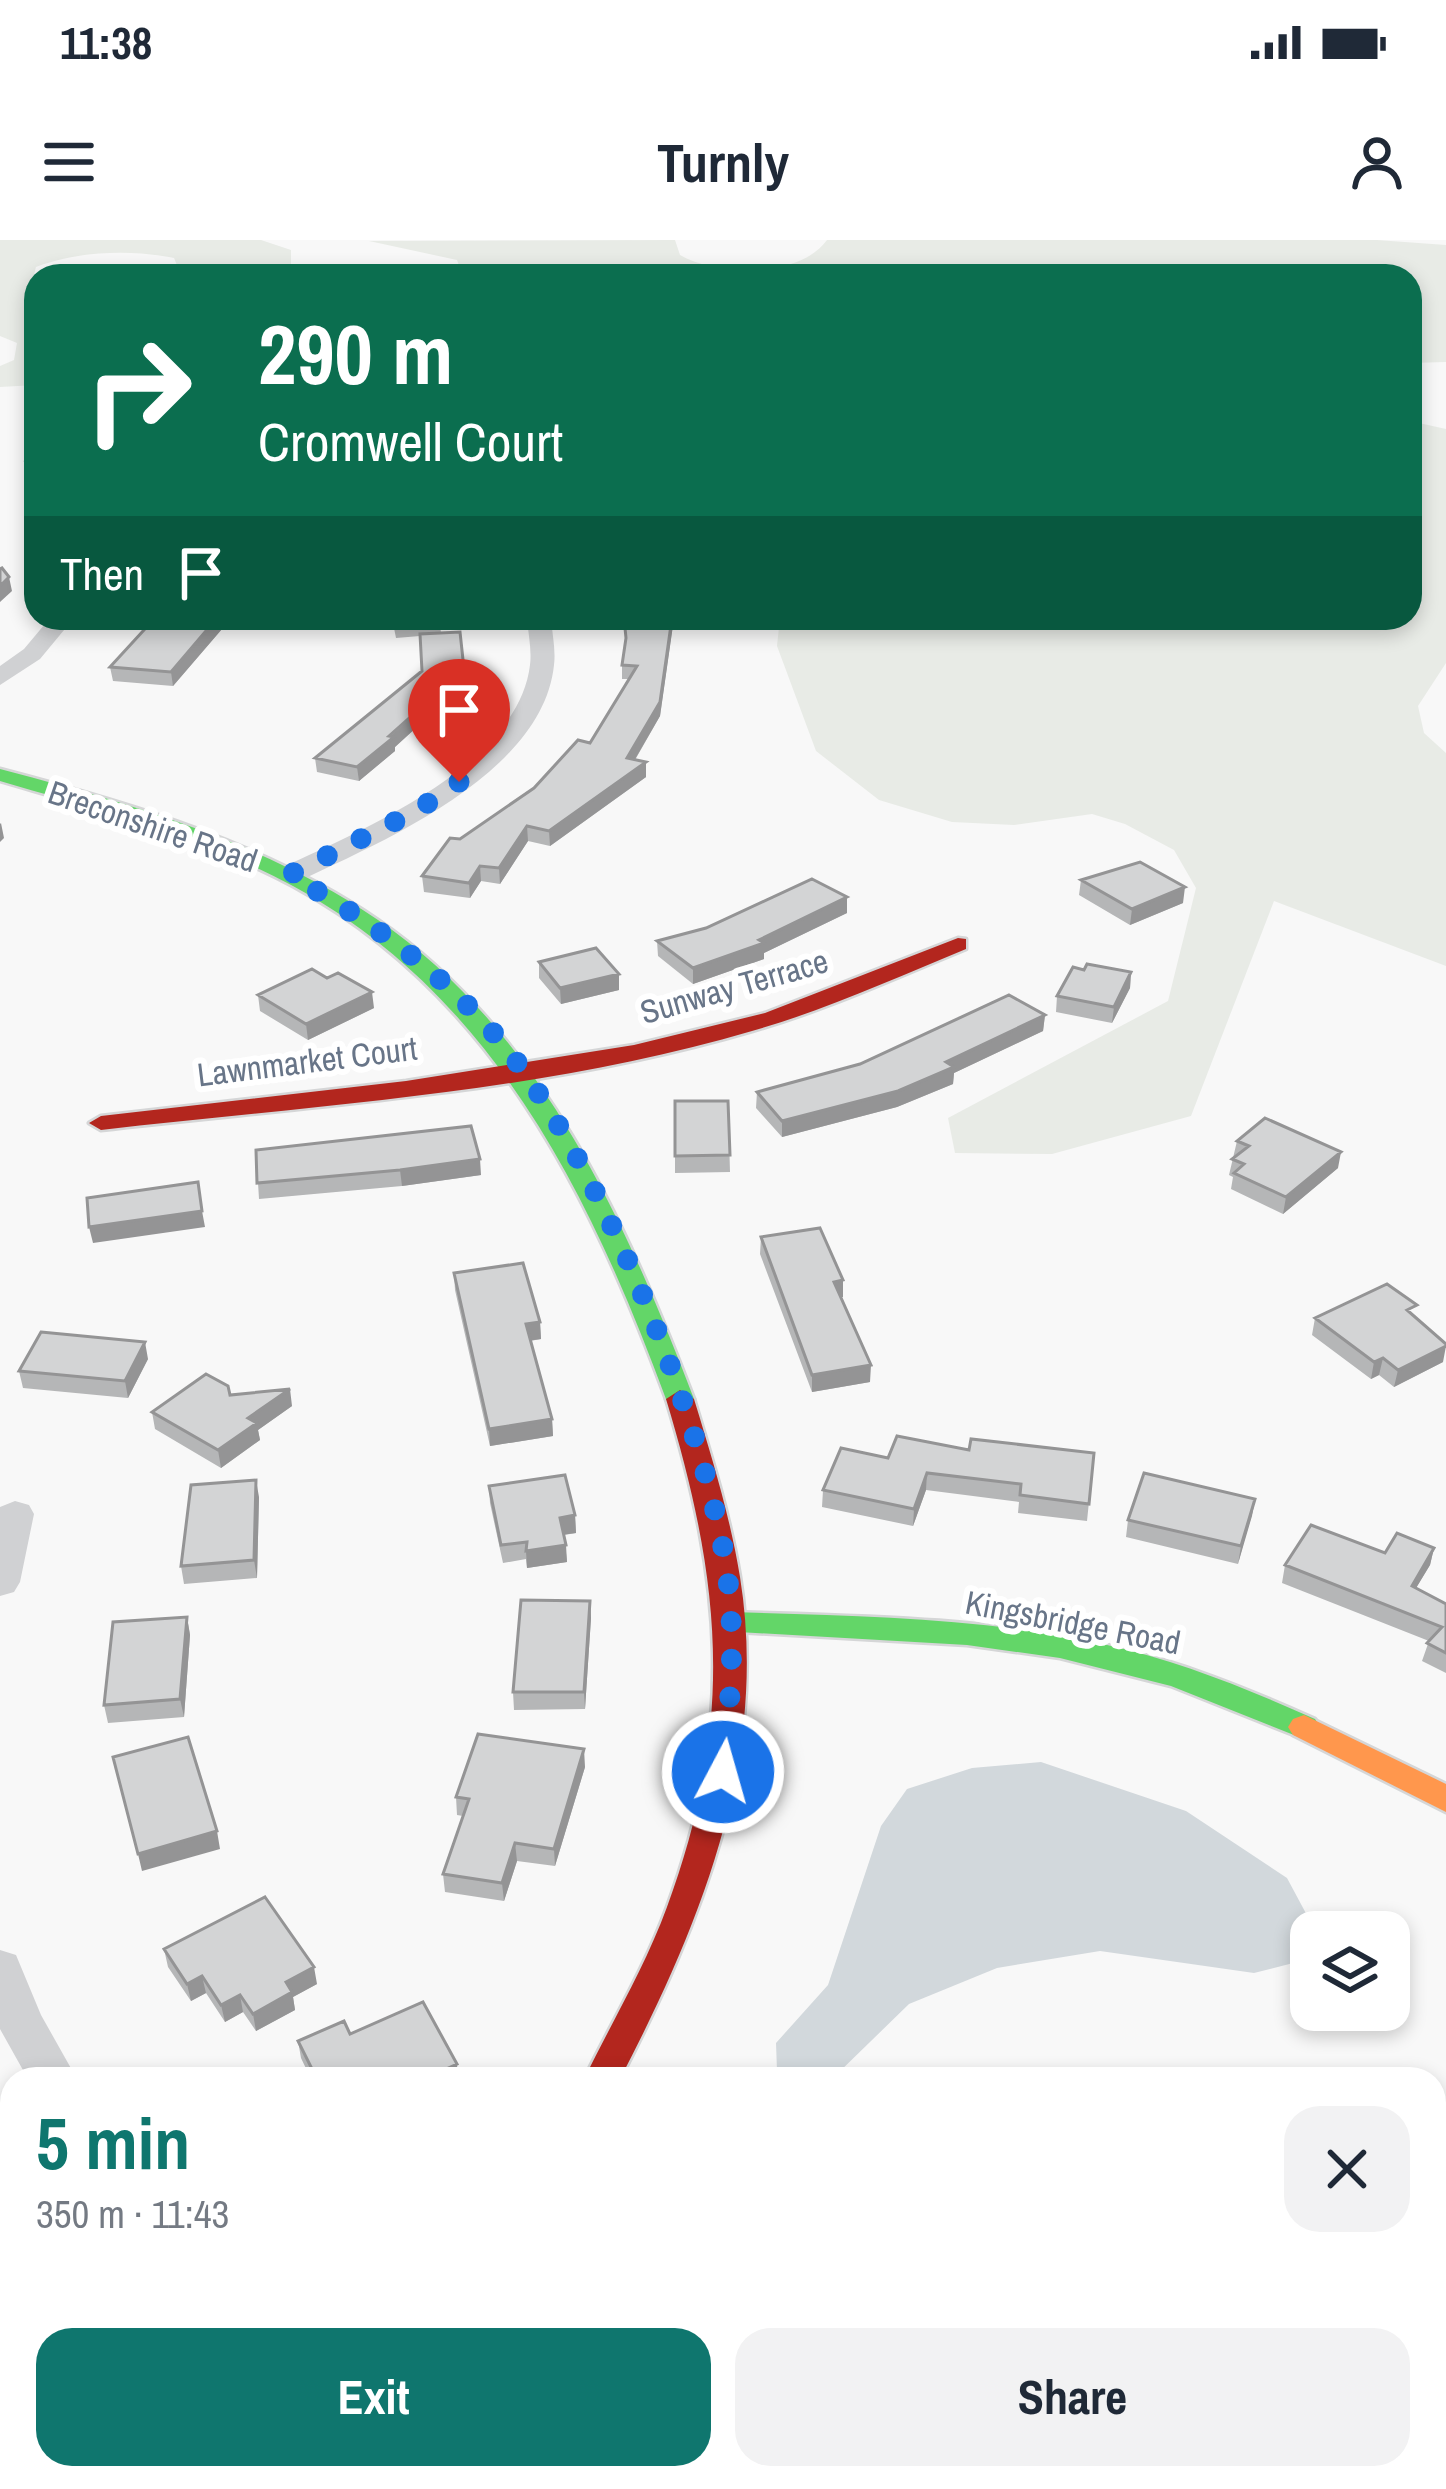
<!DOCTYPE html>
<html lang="en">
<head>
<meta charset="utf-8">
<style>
  :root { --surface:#fff; --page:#f2f2f3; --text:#1f2937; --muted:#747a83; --accent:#0f766e }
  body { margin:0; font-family:"Archivo Narrow",sans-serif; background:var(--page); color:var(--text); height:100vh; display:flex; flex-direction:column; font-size:45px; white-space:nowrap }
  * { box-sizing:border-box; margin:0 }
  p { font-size:39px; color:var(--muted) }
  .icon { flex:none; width:66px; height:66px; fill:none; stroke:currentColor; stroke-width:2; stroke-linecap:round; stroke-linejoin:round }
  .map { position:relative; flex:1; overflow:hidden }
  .details { position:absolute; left:0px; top:1827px; width:1446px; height:423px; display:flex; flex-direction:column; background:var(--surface); border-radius:36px 36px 0 0; box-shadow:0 6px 18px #0003 }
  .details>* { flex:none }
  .guide { position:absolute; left:24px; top:24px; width:1398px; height:366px; border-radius:36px; box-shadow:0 6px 18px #0003; background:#0b6e4f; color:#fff; overflow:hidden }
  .tools { position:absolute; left:1290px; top:1671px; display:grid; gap:24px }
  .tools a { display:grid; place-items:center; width:120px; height:120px; border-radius:24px; background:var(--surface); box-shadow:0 6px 18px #0003; font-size:60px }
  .pin { position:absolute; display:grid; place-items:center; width:102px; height:102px; color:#fff; margin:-123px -51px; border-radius:50% 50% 50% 0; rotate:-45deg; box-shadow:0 0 12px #0007 }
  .pin .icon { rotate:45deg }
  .me { position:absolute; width:132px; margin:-66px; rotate:6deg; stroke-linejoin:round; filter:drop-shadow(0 0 9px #0008) }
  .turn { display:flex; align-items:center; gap:42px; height:252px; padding:0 36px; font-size:54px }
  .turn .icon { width:156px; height:156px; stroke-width:2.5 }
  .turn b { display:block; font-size:84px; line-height:102px }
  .then { display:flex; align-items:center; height:114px; padding:0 36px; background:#0003; gap:24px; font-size:45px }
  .round { display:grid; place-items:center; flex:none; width:126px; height:126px; border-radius:36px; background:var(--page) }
  .overview { display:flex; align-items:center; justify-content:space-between; height:204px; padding:0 36px }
  h1 { font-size:72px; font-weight:800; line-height:90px; color:var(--accent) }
  .primary-button { display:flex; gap:24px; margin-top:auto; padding:24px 36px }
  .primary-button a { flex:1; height:138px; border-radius:36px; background:var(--accent); color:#fff; font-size:48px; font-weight:800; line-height:138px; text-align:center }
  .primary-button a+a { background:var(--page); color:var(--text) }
  .status { display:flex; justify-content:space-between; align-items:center; height:84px; padding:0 60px; background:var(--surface); direction:ltr }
  .status svg { height:33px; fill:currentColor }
  header { display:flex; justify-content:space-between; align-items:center; height:156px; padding:0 36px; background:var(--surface); font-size:54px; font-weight:800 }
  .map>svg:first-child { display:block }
  .green { fill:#e8ebe6 }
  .water { fill:#d2d8dc }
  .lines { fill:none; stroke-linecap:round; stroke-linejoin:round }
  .fast-casing { stroke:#d5d6d7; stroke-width:5 }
  .slow-casing { stroke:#d5d6d7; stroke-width:5 }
  .jam-casing { stroke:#d5d6d7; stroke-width:5 }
  .street { fill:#d0d1d3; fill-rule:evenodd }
  .fast { fill:#63d668; fill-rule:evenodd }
  .slow { fill:#ff974d; fill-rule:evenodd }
  .jam { fill:#b3261e; fill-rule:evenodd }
  .wall { fill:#b5b6b7 }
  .shaded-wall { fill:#949495 }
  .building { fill:#d3d4d5; stroke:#949495; stroke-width:3 }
  .route { stroke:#1a73e8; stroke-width:21; stroke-dasharray:0 37.8 }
  .labels { text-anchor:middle; stroke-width:12; stroke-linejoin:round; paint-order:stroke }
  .street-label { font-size:33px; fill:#687588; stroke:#fff }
</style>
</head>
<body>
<div class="status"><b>11:38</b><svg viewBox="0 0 49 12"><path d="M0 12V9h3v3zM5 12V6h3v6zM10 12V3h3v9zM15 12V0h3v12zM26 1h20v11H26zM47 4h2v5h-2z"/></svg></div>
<header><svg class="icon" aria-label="menu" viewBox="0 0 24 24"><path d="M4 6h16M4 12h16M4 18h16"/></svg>Turnly<svg class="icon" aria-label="person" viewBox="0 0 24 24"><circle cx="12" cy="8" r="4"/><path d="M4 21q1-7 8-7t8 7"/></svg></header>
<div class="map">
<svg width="1446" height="2249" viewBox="0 0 1446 2249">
  <rect width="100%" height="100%" fill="#f8f8f8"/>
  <path class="green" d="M0 0H261L291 10V27L302 36H169L179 30 174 18C130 9 78 11 36 27L34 35 36 145 0 147V126L14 120 17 103 0 96Z
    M675 0 680 15C718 37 800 38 827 0H1377L1446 5V122L1410 123V36H463L457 20 369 1Z
    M1410 181 1446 189V423L1418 466 1424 493 1446 513V726L1274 661 1191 876 1052 914 955 913 948 878 1168 761 1196 648 1174 610 1125 584 1092 574 1014 585 952 582 879 560 816 511 777 406 780 378H1410Z"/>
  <path class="water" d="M1041 1522 1186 1571 1287 1638 1309 1679 1301 1721 1254 1733 1100 1711 997 1728 909 1764 832 1839H797L777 1831 776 1803 828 1745 881 1586 907 1549 972 1528Z
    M600 2238H822L827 2249H592Z"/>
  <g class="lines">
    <g class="fast-casing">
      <path id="fast" d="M0 529C130 563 266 603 378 680 541 792 626 982 694 1159L690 1165H670L666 1159C590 954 493 755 293 646 202 597 99 570 0 541Z
        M732 1372C858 1376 984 1377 1107 1405 1179 1421 1248 1449 1315 1479L1320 1487 1315 1495 1304 1499 1171 1446 1060 1418 967 1405 721 1391 717 1383 721 1375Z"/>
    </g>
    <g class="slow-casing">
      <path id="slow" d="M1304 1475 1446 1544V1572L1293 1495 1288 1487 1293 1479Z"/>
    </g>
    <g class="jam-casing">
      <path id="jam" d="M958 698 966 699V709C895 738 826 770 752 791 542 853 317 865 101 890L89 883 101 876 406 841 634 805 765 773Z
        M680 1150 694 1159C712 1218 730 1276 740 1337 769 1517 701 1683 620 1839H584C612 1782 645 1727 667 1667 735 1482 722 1344 666 1159Z"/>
    </g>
    <path class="street" d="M36 216V232L23 221Z
      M50 378H74L40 419 0 445V426L24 409Z
      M527 378H551C552 393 556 410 554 425 543 533 384 601 299 641H279L275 635 279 629C360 591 518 526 530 425 532 410 528 393 527 378Z
      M15 1261 29 1265 34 1274 20 1342 14 1352 0 1356V1267Z
      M0 1710 16 1715 41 1775 77 1839H28L0 1789Z
      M228 2238H292L288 2249H223Z"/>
    <use href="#fast" class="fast"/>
    <use href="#slow" class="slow"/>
    <use href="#jam" class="jam"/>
  </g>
  <path class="wall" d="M26 147H36V163L28 159Z
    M379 378H439L441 393 465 443 395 507V511L359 541 317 532 315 518 422 431 420 396 396 398 394 388 381 389Z
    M623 378H674L660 476 635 520 646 537 550 606 528 601 500 644 481 641 470 658 424 652 422 636 460 599 534 548 590 503 629 439H622V425L626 402Z
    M228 382 173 446 113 441 110 427Z
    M1081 640 1183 663 1130 685 1079 655Z
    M847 657V673L764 713V719L693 744 658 716 657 701Z
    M539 722 619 734V750L561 764 539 738Z
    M1084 730 1131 732 1130 748 1112 783 1056 772 1057 756Z
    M258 755 374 768 308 800 260 771Z
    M1045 775 1043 791 954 833 953 844 897 867 782 897 756 868 757 852Z
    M675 861H728L730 932 675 933Z
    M1237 901 1338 928 1283 974 1231 949 1233 937 1229 935Z
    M256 910 481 935 402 946 259 959Z
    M761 997 843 1057H841L870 1142 812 1152 760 1014Z
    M454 1033 540 1082 541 1099 530 1101 552 1179 553 1196 490 1206 455 1050Z
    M1415 1077 1443 1122 1394 1147 1379 1135 1371 1139 1312 1095 1315 1078Z
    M148 1119 128 1158 23 1148 19 1131Z
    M230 1155 292 1166 258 1190 260 1200 221 1228 155 1189 152 1172Z
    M969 1210 1094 1213 1087 1281 1018 1273 1019 1262 926 1250 913 1286 822 1267 823 1250 888 1218Z
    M489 1246 575 1275 576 1293 564 1295 567 1322 527 1328 526 1319 503 1323 490 1263Z
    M259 1257 257 1338 184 1344 181 1326Z
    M1255 1259 1238 1324 1126 1297 1128 1280Z
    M1434 1308 1430 1325 1416 1348 1446 1364V1433L1422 1421 1429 1401 1282 1343 1285 1325Z
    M590 1361 591 1378 585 1469 514 1470 513 1452Z
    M187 1377 190 1395 184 1477 108 1483 104 1465Z
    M585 1527 555 1626 517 1621 504 1661 445 1652 443 1634 463 1576 457 1575 456 1557Z
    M164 1709 317 1744 293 1757 295 1770 256 1791 243 1772 225 1782 206 1753 191 1761 168 1727Z
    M298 1801 458 1839H311L301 1818Z"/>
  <path class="shaded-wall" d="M9 337 12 351 0 362V346Z
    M217 378H227L228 382 173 446 171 432Z
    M380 378H393L394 388 381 389Z
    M672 378H674L660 476 627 533V518Z
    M464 429 465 443 395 507V511L359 541 357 527Z
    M646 522V537L550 606 549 591Z
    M1 583 4 598 0 602V584Z
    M527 586 528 601 500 644 499 628Z
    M480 626 481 641 470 658 469 643Z
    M1185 647 1183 663 1130 685 1132 669Z
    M847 657V673L764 713V719L693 744V728L759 700Z
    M1131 732 1130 748 1112 783 1114 767Z
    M619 734V750L561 764 560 748Z
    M372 752 374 768 308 800 306 784Z
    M1045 775 1043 791 954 833 953 844 897 867 782 897V881L946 822Z
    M1341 912 1338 928 1283 974 1286 957Z
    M480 919 481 935 402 946 400 930Z
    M202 971 205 987 93 1003 89 987Z
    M843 1040V1057L833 1058 834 1042Z
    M540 1082 541 1099 527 1101 526 1084Z
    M145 1102 148 1119 128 1158 125 1141Z
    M1446 1106 1443 1122 1394 1147 1398 1130Z
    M1383 1118 1379 1135 1371 1139 1374 1122Z
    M871 1125 870 1142 812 1152V1135Z
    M290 1149 292 1166 258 1190 260 1200 221 1228 218 1210 248 1178Z
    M552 1179 553 1196 490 1206 489 1189Z
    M927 1233 926 1250 913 1286 914 1269Z
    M256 1240 259 1257 257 1338 254 1320Z
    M1255 1259 1252 1276 1238 1324 1241 1306Z
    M575 1275 576 1293 561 1295 560 1278Z
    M566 1305 567 1322 527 1328 526 1311Z
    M1434 1308 1430 1325 1407 1363 1412 1346Z
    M590 1361 591 1378 585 1469 584 1452Z
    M187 1377 190 1395 184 1477 180 1459Z
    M584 1509 585 1527 555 1626 554 1609Z
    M217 1591 220 1609 142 1631 138 1614Z
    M515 1603 517 1621 504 1661 502 1643Z
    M314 1727 317 1744 293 1757 295 1770 256 1791 253 1774 286 1742Z
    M202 1736 206 1753 191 1761 187 1744Z
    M240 1755 243 1772 225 1782 221 1765Z
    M457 1824 458 1839H424Z
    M12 2193V2224L2 2249H0V2222Z"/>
  <path class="building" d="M2 328 9 337 0 346V329Z
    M155 378H217L171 432 110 427Z
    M394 378H439L440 381 395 384Z
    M624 378H672L660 462 627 518 646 522 549 591 527 586 499 628 480 626 469 643 422 636 450 598 460 599 534 548 578 500 590 503 637 426 622 425 626 398Z
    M460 392 464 429 389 496 394 497 357 527 315 518 422 431 420 394Z
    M1140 622 1185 647 1132 669 1081 640Z
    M812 639 847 657 759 700 764 703 693 728 657 701 706 688Z
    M596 708 619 734 560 748 539 722Z
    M1087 724 1131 732 1114 767 1057 756 1073 727 1084 730Z
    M312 729 327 738 338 733 372 752 306 784 258 755Z
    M1009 755 1045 775 946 822 954 827 898 851 782 881 757 852 860 824Z
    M675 861H728L730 915 675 916Z
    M1265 878 1341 912 1286 957 1234 933 1244 924 1232 919 1249 906 1237 901Z
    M471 886 480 919 400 930 257 943 256 910Z
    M198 942 202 971 89 987 87 958Z
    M820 988 843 1040 834 1042 871 1125 812 1135 761 997Z
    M523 1023 540 1082 526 1084 552 1179 489 1189 454 1033Z
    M1387 1044 1417 1065 1407 1070 1446 1104V1106L1398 1130 1383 1118 1374 1122 1315 1078Z
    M41 1092 145 1102 125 1141 19 1131Z
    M206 1134 228 1146 230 1155 290 1149 248 1178 257 1183 218 1210 152 1172Z
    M897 1196 969 1210 971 1199 1094 1213 1089 1264 1020 1255 1021 1244 927 1233 914 1269 823 1250 841 1208 888 1218Z
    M1144 1233 1255 1259 1241 1306 1128 1280Z
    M565 1235 575 1275 560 1278 566 1305 526 1311 527 1302 501 1305 489 1246Z
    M256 1240 254 1320 181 1326 191 1245Z
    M1311 1285 1385 1313 1397 1293 1434 1308 1412 1346 1446 1364V1413L1427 1403 1442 1387 1285 1325Z
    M521 1360 590 1361 584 1452H513Z
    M187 1377 180 1459 104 1465 113 1382Z
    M478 1494 584 1509 554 1609 515 1603 502 1643 443 1634 469 1559 456 1557Z
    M188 1497 217 1591 138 1614 113 1517Z
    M265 1657 314 1727 286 1742 292 1752 253 1774 240 1755 221 1765 202 1736 187 1744 164 1709Z
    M423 1762 457 1824 424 1839H317L298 1801 344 1781 350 1794Z
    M0 2084 12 2086V2193L0 2222Z"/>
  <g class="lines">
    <path class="route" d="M459 542 416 571 289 635C359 674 424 719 479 777 588 889 696 1160 724 1313 737 1386 731 1459 723 1532"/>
  </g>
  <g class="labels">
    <g class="street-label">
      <text transform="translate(153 586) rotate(19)" y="12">Breconshire Road</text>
      <text transform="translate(734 746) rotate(-16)" y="12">Sunway Terrace</text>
      <text transform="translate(307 821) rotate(-7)" y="12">Lawnmarket Court</text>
      <text transform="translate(1073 1382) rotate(11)" y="12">Kingsbridge Road</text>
    </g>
  </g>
</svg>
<div class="tools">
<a><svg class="icon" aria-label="layers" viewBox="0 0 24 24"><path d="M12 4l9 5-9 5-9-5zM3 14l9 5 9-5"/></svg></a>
</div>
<div class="pin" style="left:459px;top:542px;background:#d93025"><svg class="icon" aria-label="arrive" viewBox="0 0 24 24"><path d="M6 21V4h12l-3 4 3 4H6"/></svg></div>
<svg class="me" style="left:723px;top:1532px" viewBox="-20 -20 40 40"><circle r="17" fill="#1a73e8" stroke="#fff" stroke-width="3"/><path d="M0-11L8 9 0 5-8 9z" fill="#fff"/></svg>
<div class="guide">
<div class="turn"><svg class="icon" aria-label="right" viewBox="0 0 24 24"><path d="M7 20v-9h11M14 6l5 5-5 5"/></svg><div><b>290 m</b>Cromwell Court</div></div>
<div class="then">Then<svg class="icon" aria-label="arrive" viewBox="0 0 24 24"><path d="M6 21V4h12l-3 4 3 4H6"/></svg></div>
</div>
<section class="details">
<div class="overview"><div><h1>5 min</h1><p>350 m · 11:43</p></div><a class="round"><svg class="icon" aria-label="close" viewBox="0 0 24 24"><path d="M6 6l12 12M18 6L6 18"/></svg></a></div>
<div class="primary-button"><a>Exit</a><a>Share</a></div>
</section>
</div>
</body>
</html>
